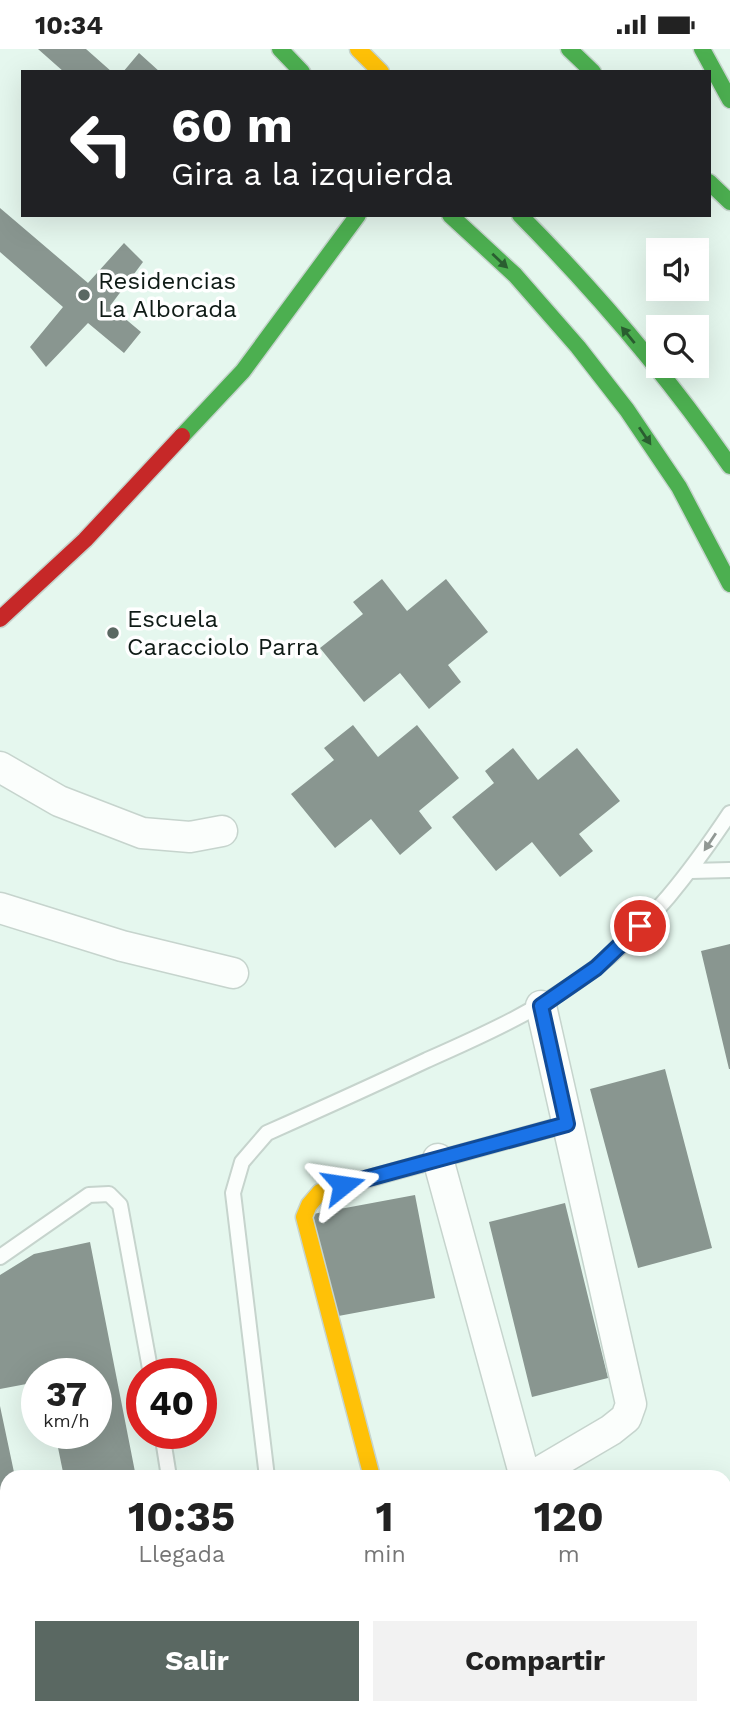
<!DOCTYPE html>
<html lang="es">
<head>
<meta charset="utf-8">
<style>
  :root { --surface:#fff; --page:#f2f2f2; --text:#222; --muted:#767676; --accent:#5a6862 }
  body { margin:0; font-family:"Work Sans",sans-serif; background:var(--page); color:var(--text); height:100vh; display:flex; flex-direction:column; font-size:26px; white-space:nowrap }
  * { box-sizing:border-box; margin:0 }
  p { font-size:23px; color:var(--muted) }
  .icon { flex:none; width:38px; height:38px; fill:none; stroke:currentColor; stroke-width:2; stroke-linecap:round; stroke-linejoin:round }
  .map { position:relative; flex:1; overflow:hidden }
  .side { position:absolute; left:0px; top:1421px; width:732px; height:245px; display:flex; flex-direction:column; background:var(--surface); border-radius:21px 21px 0 0; box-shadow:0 7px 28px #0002 }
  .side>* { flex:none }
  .top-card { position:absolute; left:21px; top:21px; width:690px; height:147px; border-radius:0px; box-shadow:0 7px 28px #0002; background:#202124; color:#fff; overflow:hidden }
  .buttons { position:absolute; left:646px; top:189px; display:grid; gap:14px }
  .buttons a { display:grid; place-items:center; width:63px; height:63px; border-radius:0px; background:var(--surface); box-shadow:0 7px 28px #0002; font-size:35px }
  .speed { position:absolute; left:21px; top:1309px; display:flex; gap:14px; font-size:35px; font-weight:700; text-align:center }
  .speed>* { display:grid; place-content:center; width:91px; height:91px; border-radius:50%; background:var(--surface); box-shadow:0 7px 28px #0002; line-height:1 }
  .speed small { font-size:18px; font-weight:400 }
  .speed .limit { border:10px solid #d22; background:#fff; color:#111 }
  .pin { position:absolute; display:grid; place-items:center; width:60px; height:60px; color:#fff; margin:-30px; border:4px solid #fff; border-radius:50%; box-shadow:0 2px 7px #0007 }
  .me { position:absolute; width:77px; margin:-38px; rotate:75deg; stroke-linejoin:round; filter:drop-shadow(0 0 5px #0008) }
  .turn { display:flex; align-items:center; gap:24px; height:147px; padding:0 35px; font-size:32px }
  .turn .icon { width:91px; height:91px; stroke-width:2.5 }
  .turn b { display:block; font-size:49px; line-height:60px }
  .eta { display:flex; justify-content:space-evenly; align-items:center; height:119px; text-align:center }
  .eta b { font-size:42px; font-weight:700; line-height:49px }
  .cta { display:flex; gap:14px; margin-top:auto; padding:14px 35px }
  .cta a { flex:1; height:80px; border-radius:0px; background:var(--accent); color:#fff; font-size:28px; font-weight:700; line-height:80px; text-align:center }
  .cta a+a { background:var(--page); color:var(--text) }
  .status { display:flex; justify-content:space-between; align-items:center; height:49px; padding:0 35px; background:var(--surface); direction:ltr }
  .status svg { height:19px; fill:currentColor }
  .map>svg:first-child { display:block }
  .building { fill:#899690 }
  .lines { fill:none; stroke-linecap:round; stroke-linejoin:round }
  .lane-casing { stroke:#c6d4cd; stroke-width:18 }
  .street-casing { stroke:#c6d4cd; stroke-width:33 }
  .fast-casing { stroke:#c6d4cd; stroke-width:19 }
  .slow-casing { stroke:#c6d4cd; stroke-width:19 }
  .jam-casing { stroke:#c6d4cd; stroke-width:19 }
  .lane { stroke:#fbfefc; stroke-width:14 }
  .street { stroke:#fbfefc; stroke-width:30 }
  .fast { stroke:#4caf50; stroke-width:16 }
  .slow { stroke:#ffc107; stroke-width:16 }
  .jam { stroke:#c62828; stroke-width:16 }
  .oneway { fill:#2a5e30 }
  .oneway2 { fill:#919894 }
  .route-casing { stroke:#114b97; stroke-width:18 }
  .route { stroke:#1a73e8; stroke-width:12 }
  .poi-dot { fill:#5a6862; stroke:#fff; stroke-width:2.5 }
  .labels { text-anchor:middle; stroke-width:7; stroke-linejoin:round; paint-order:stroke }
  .poi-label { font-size:24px; fill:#0f1b16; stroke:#fff; text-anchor:start }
</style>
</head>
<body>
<div class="status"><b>10:34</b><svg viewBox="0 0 49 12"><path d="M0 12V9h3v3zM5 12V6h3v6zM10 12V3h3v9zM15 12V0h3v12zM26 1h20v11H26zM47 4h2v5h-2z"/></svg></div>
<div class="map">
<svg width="730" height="1666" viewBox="0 0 730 1666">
  <rect width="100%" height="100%" fill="#e5f7ee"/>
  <path class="building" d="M38 0H86L112 23H64Z
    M139 4 160 23H123Z
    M0 159 88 234 124 194 143 213 110 257 141 283 124 304 88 274 46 318 30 298 63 258 0 203Z
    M382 530 407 562 446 530 488 583 448 616 461 633 429 660 400 624 364 653 320 599 363 565 353 553Z
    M353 676 378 708 417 676 459 729 419 762 432 779 400 806 371 770 335 799 291 745 334 711 324 699Z
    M513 699 538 731 577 699 620 752 579 785 593 802 560 828 532 793 496 822 452 768 494 734 485 722Z
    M730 895V1020H729L701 902Z
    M665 1020 712 1199 638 1219 590 1040Z
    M415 1146 435 1249 333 1268 313 1165Z
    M565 1154 608 1329 532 1348 489 1173Z
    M90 1193 136 1428H64L55 1384H96V1325H37V1333L0 1340V1226L34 1205Z
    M0 1357 15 1428H7V1528L0 1529Z"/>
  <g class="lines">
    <g class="lane-casing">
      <path id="lane" d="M691 822 730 821
        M0 1208 89 1146 109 1145 120 1156 151 1325
        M162 1384 169 1428
        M267 1428 233 1144 242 1113 267 1084C321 1060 374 1036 427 1011 486 985 543 959 594 920 649 878 692 821 730 764"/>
    </g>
    <g class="street-casing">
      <path id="street" d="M0 718 59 752 142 784 190 788 222 782
        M0 859 122 897 233 924
        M438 1110 525 1428
        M531 1428 611 1381 626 1369 631 1355 541 957"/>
    </g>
    <g class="fast-casing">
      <path id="fast" d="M280 0 302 23
        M569 0 593 23
        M702 0 730 51
        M709 133 730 153
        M450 166 515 226 578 298 627 361 679 438 730 535
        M520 166C597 244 668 327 730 417
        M182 387 243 322 358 166
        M421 1115 567 1075"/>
    </g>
    <g class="slow-casing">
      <path id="slow" d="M358 0 381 23
        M372 1428 304 1168 309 1156 320 1143 421 1115"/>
    </g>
    <g class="jam-casing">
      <path id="jam" d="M0 570 85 491 182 387"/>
    </g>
    <use href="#lane" class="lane"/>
    <use href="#street" class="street"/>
    <use href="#fast" class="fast"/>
    <use href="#slow" class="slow"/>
    <use href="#jam" class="jam"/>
  </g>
  <defs><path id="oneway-solid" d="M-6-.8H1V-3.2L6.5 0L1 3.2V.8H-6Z" transform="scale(1.75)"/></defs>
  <g class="oneway">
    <use href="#oneway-solid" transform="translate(500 212) rotate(43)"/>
    <use href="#oneway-solid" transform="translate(628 286) rotate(-129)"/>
    <use href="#oneway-solid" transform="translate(645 387) rotate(56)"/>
  </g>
  <use class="oneway2" href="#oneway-solid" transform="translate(710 793) rotate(124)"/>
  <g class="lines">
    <g class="route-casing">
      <path id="route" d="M343 1136 567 1075 541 957 596 919 640 877"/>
    </g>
    <use href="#route" class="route"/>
  </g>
  <g class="poi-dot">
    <circle cx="84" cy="246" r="7"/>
    <circle cx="113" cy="584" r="7"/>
  </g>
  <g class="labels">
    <g class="poi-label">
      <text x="98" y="240">Residencias<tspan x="98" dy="28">La Alborada</tspan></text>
      <text x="127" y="578">Escuela<tspan x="127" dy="28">Caracciolo Parra</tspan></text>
    </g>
  </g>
</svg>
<div class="buttons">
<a><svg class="icon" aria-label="sound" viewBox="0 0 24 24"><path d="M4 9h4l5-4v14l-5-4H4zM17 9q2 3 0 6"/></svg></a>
<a><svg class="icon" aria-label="search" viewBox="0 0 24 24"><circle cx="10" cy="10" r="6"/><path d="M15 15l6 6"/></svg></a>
</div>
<div class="speed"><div>37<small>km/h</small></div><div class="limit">40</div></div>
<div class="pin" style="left:640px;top:877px;background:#d93025"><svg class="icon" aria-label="arrive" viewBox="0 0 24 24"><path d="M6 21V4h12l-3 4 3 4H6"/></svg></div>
<svg class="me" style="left:343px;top:1136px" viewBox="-20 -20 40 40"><path d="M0-17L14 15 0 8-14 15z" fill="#1a73e8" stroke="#fff" stroke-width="4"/></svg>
<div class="top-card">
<div class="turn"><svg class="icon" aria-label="left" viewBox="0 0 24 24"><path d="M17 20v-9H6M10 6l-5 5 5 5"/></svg><div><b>60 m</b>Gira a la izquierda</div></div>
</div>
<section class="side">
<div class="eta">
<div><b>10:35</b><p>Llegada</p></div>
<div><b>1</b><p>min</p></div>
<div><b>120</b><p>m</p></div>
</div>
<div class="cta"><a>Salir</a><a>Compartir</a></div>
</section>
</div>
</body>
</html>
